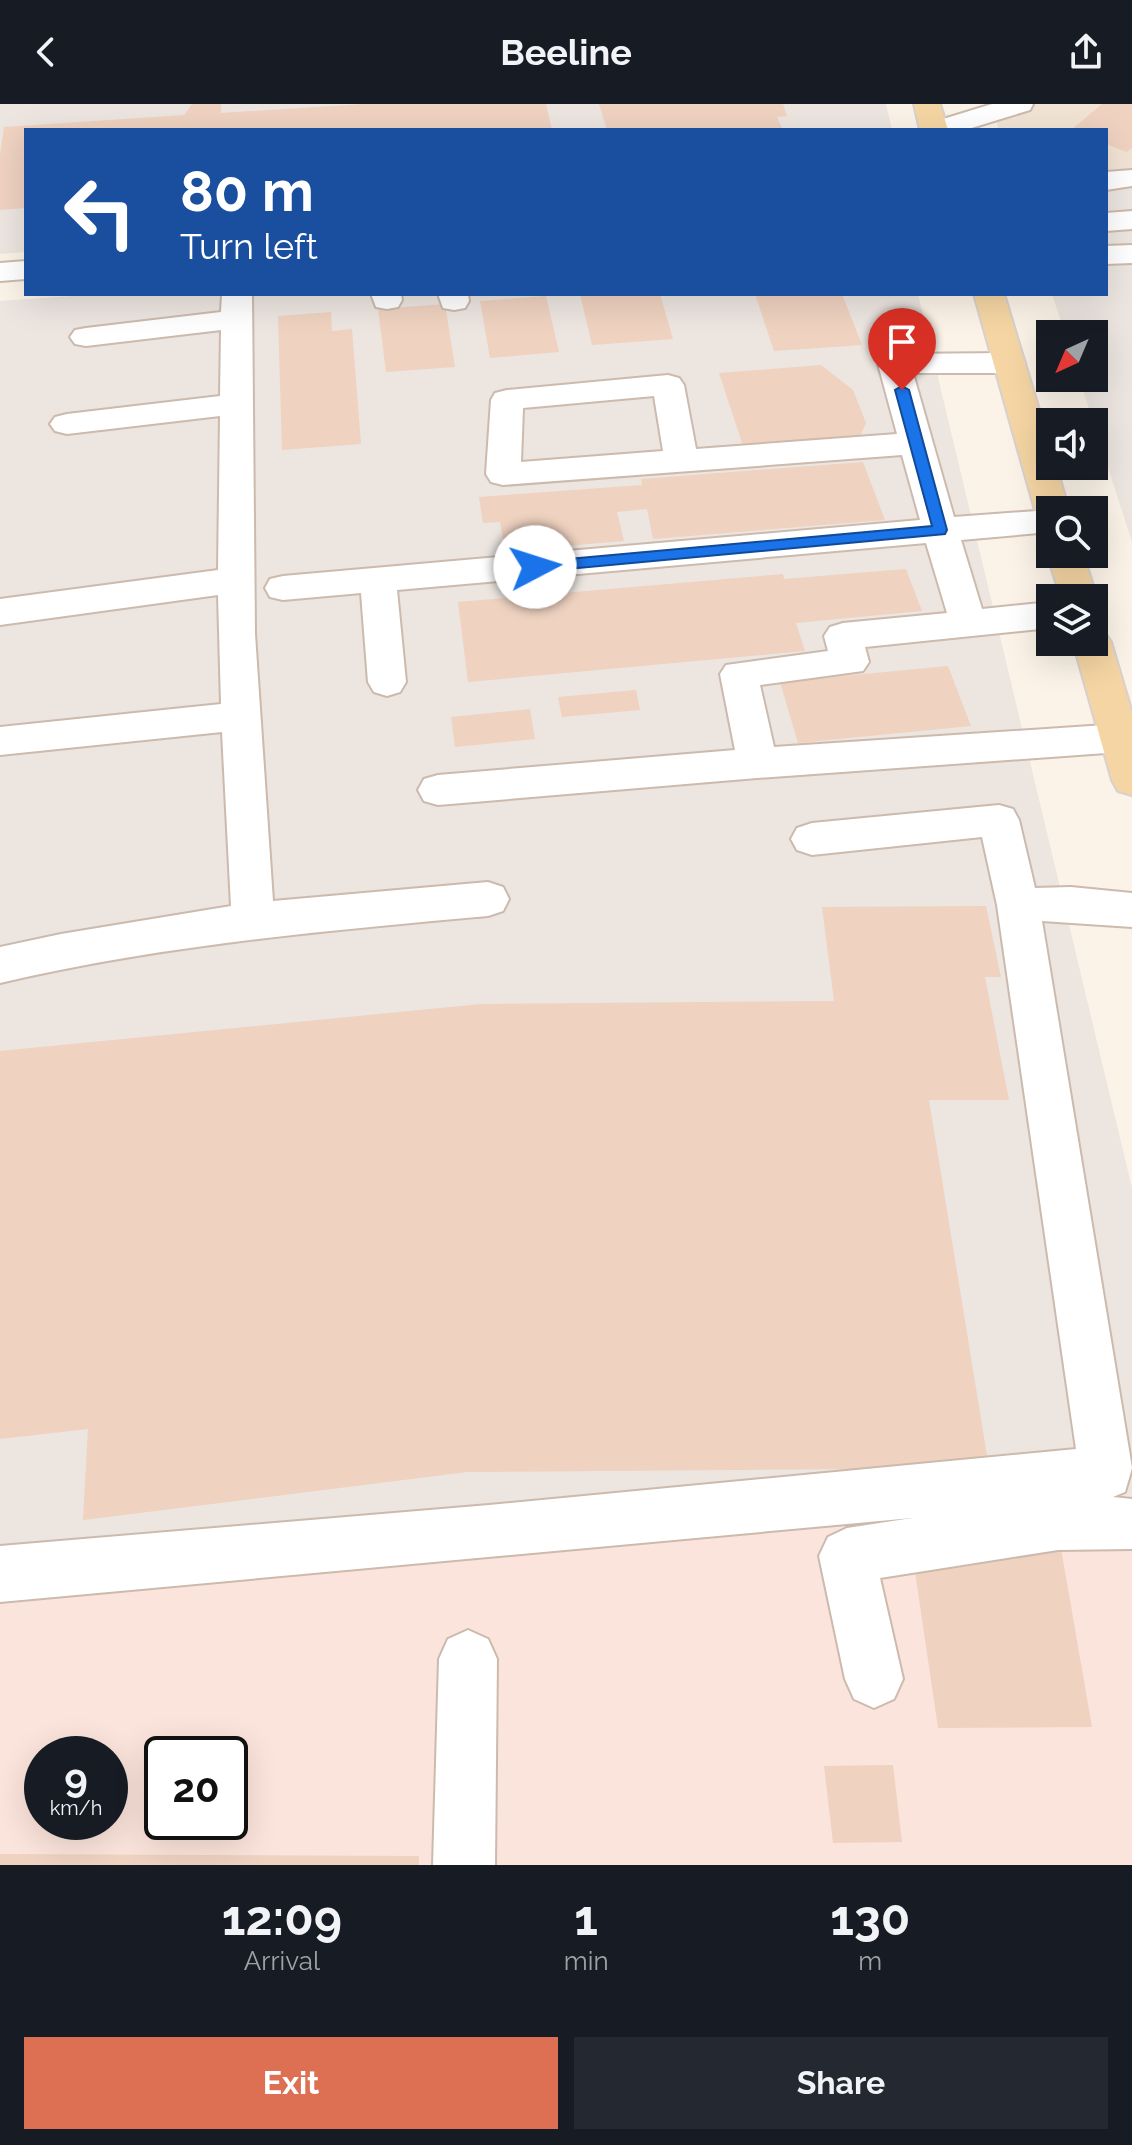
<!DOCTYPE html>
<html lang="en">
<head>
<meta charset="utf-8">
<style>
  :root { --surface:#171b24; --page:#242831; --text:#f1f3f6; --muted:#9ea1a6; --accent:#dd6f53 }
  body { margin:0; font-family:Raleway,sans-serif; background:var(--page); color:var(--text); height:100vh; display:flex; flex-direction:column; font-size:30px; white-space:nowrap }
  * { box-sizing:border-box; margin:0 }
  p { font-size:26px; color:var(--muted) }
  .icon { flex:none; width:44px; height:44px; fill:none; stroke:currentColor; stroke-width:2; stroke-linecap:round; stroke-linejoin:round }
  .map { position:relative; height:1761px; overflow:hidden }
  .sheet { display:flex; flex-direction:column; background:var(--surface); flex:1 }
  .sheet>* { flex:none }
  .guide { position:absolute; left:24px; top:24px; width:1084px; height:168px; border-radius:0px; box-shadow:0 8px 32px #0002; background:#1a4fa0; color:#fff; overflow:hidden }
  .needle { width:52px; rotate:224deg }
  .tools { position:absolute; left:1036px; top:216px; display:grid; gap:16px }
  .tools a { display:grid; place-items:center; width:72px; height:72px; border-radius:0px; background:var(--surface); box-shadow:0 8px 32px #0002; font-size:40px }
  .speed { position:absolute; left:24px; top:1632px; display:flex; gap:16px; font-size:40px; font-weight:700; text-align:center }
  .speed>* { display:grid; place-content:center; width:104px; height:104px; border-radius:50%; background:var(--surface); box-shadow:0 8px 32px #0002; line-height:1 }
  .speed small { font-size:20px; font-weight:400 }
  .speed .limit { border:4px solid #111; border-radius:12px; background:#fff; color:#111 }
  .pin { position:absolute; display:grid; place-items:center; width:68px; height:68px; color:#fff; margin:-82px -34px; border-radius:50% 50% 50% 0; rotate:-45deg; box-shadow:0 0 8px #0007 }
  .pin .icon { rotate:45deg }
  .me { position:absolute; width:88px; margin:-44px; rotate:85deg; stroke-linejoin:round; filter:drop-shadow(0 0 6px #0008) }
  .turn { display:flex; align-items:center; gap:28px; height:168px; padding:0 24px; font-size:36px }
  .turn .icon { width:104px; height:104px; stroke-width:2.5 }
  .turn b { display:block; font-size:56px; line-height:68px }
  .eta { display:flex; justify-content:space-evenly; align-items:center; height:136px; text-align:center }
  .eta b { font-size:48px; font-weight:700; line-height:56px }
  .button { display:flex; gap:16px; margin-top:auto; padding:16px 24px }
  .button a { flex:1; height:92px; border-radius:0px; background:var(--accent); color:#fff; font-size:32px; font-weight:700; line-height:92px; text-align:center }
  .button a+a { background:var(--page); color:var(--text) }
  header { display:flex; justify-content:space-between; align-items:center; height:104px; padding:0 24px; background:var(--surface); font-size:36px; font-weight:700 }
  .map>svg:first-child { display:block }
  .residential { fill:#f2e4d5 }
  .commercial { fill:#fbe4db; fill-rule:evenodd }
  .industrial { fill:#ece5e0 }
  .building { fill:#efd2c0 }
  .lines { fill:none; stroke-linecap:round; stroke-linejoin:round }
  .minor-casing { stroke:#ccbaad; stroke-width:4 }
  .major-casing { stroke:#d8d1cd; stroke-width:4 }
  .minor { fill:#fff; fill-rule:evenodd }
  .major { fill:#f5d5a3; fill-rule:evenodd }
  .route { fill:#1a73e8; stroke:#114b97; stroke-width:2 }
</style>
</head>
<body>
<header><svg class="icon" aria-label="back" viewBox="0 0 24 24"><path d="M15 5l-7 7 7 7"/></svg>Beeline<svg class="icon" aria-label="share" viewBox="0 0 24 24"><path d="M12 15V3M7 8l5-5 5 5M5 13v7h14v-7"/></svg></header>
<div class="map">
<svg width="1132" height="1761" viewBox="0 0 1132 1761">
  <rect width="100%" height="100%" fill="#fbf3e7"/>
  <path class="residential" d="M991 0H1132V68L1106 70V26H999Z"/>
  <path class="commercial" d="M1132 1391V1761H0V1490ZM42 1650H110V1718H42ZM162 1650H230V1718H162Z"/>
  <path class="industrial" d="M0 0H886L892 26H26V148L0 150Z
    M1132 68V438L1079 274H1094V230H1065L1052 190H1106V70Z
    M101 190H918L1132 1084V1391L0 1490V197Z"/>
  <path class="building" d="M192 0H221V9L364 0H546L552 26H26V104L0 106V52L4 23 184 11Z
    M599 0H783L787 12 777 13 783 26H607Z
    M1102 0H1132V44L1127 48 1106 40V26H1071Z
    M580 190H660L673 235 592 241Z
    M755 190H842L862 241 774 247Z
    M546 192 559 248 490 254 480 197Z
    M445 200 455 263 386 268 378 205Z
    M331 208 332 227 352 225 361 340 282 346 278 212Z
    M821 261 853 286 866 319 859 334 744 345 719 269Z
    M863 358 885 416 653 435 647 405 617 408 624 437 505 447 500 418 483 419 479 393 642 381 641 375Z
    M906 465 922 507 796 519 805 547 468 578 458 498 783 470 784 475Z
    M948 562 971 622 798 639 780 578Z
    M636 586 640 606 562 613 558 593Z
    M530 605 535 635 455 643 451 613Z
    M986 802 1001 873H985L1009 996H929L989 1364 467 1368 83 1416 88 1325 0 1335V947L481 900 834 897 822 803Z
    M1059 1433 1092 1623 938 1624 913 1454Z
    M893 1661 902 1738 833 1739 824 1662Z
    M0 1750 419 1752V1761H0Z"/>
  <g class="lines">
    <g class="minor-casing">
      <path id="minor" d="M992 0H1033L1030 6 965 26H923L927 20Z
        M1132 66V82L1106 86V68Z
        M1132 107V125L1106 127V109Z
        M1132 141V159L1106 160V142Z
        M26 157V175L0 177V159Z
        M222 190H252L255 530 273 797 488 778 503 783 509 795 503 807 488 812C324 827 161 841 0 879V843L61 830 231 802 222 628 0 651V623L221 600 218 491 0 521V495L218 466 220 312 67 330 55 327 50 320 55 313 67 310 220 292 221 226 86 242 75 240 70 233 75 226 86 224 221 208Z
        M371 190H401L402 196 398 203 387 205 376 203Z
        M438 190H468L469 197 465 204 454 206 443 204Z
        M1009 249 1020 252 1025 259 1020 266 1009 269H913L954 413 1050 406H1051L1050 428 961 436 982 505 1050 498V524L865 543 869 558 863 567 760 581 774 643 1120 620 1132 623V645L1120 648 757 674 438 701 424 697 418 686 424 675 438 671 735 646 720 570 726 561 828 547 824 532 830 523 843 519 947 509 926 439 397 486 406 578 400 588 387 592 374 588 368 578 361 489 283 496 270 493 265 484 270 475 283 472 920 416 902 351 503 381 491 378 486 370 491 296 495 289 507 286 668 271 679 274 684 281 696 345 897 330 878 260 883 253 894 250ZM654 292 663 347 521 358 523 304Z
        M999 701 1013 705 1019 716 1035 784 1071 783 1132 789V823L1042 817 1132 1364 1125 1388 1113 1393 1132 1395V1445L1058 1446 880 1474 903 1575 894 1595 874 1604 854 1595 845 1575 819 1452 828 1433 847 1424 912 1414 0 1498V1442L489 1401 1076 1345 997 801 982 733 812 751 797 746 791 735 797 724 812 719Z
        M468 1526 488 1535 497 1555 495 1761H433L439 1555 448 1535Z"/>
    </g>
    <g class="major-casing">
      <path id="major" d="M914 0H940L948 26H920Z
        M974 190H1004L1050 342V362H1056L1069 406H1050V417L1040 414 1035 406Z
        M1050 445V450H1083L1097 494 1094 499V494H1061L1047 450Z
        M1094 526 1105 529 1111 538 1132 609V691L1118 687 1112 676 1073 538H1094Z"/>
    </g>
    <use href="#minor" class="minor"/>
    <use href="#major" class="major"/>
  </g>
  <path class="route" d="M902 282 909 286 947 426 945 430 535 468 527 463 535 458 932 422 895 286Z"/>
</svg>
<div class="tools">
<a><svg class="needle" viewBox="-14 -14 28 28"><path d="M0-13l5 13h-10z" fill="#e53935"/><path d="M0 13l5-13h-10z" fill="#9ea1a6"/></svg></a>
<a><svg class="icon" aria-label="sound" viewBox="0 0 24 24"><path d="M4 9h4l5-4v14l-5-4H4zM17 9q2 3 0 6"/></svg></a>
<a><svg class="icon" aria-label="search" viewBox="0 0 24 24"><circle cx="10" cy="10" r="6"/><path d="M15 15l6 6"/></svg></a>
<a><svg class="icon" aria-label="layers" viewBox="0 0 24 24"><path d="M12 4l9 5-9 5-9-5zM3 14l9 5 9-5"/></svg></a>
</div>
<div class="speed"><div>9<small>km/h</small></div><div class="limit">20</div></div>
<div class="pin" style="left:902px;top:286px;background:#d93025"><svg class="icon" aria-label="arrive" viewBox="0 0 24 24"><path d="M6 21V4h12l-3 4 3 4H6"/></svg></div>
<svg class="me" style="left:535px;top:463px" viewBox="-20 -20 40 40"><circle r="19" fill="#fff"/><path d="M0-13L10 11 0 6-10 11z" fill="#1a73e8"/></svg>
<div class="guide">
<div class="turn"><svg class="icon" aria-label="left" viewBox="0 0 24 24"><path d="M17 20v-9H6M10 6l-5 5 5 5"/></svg><div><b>80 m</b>Turn left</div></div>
</div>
</div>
<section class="sheet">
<div class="eta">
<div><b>12:09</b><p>Arrival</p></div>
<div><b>1</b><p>min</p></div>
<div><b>130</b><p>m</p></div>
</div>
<div class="button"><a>Exit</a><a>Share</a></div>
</section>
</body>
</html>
